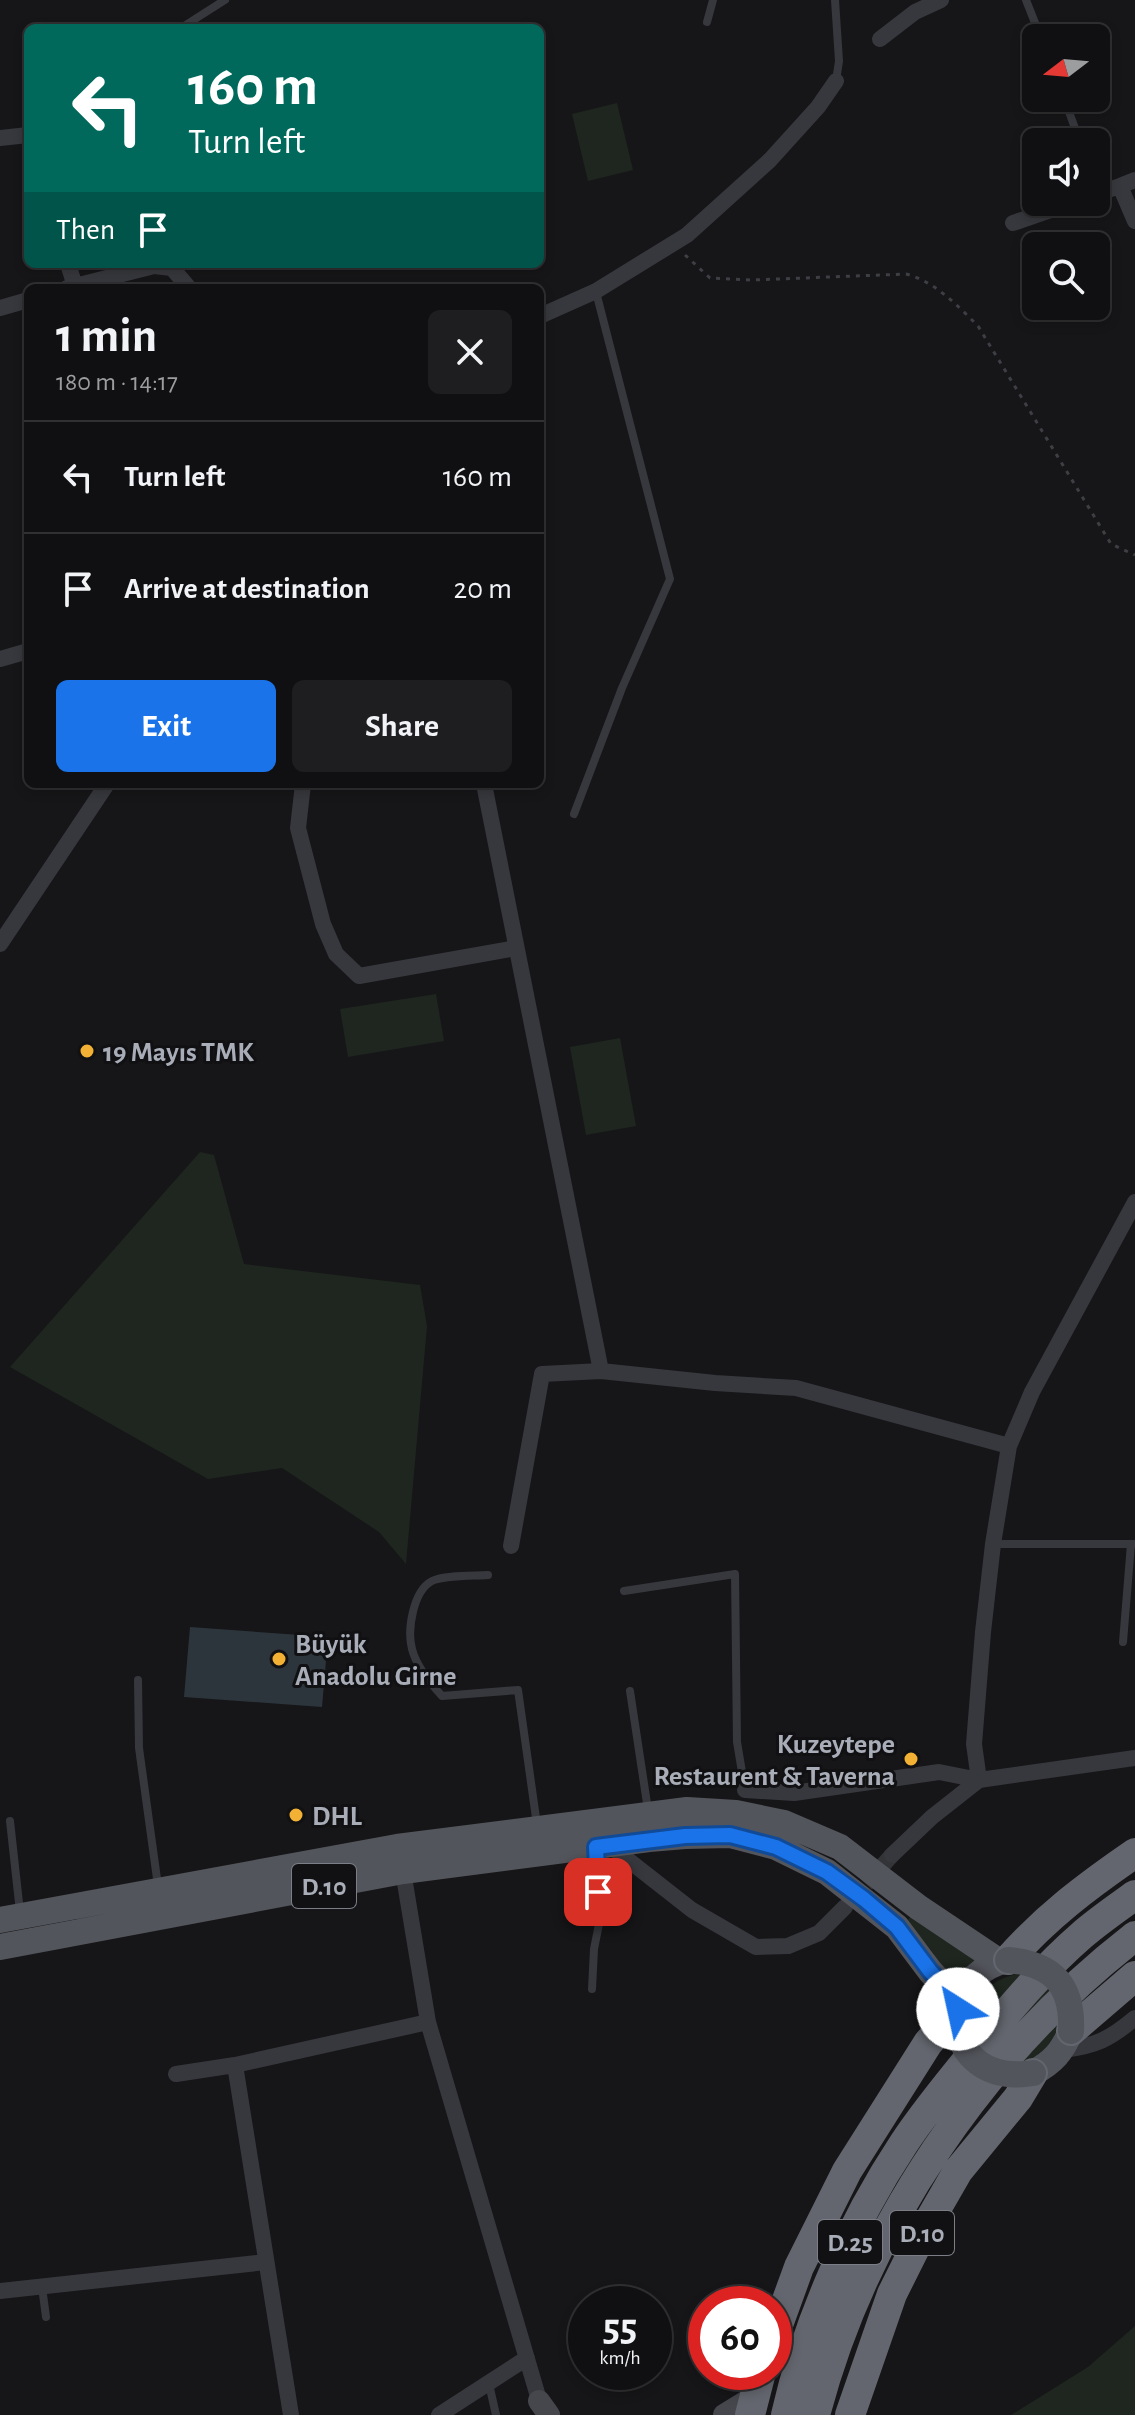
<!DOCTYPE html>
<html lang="en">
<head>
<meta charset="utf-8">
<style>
  :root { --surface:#101012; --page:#1e1e20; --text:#f1f3f6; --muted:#9c9d9f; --line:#303032; --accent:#1a73e8 }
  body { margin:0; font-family:"Alegreya Sans",sans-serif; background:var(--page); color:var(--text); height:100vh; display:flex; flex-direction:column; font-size:30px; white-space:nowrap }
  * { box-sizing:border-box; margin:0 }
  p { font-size:26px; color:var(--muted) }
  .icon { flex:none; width:44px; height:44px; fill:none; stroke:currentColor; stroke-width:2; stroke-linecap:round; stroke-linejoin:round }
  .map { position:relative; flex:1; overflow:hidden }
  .drawer { position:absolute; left:24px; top:284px; width:520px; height:504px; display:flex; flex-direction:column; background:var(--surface); border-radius:12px; box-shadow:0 4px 12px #0003,0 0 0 2px var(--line) }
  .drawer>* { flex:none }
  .banner { position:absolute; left:24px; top:24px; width:520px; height:244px; border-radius:12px; box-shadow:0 4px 12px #0003,0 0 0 2px var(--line); background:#00695c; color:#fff; overflow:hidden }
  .needle { width:52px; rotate:254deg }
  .buttons { position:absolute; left:1022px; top:24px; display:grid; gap:16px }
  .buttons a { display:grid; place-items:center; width:88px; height:88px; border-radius:12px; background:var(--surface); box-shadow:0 4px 12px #0003,0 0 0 2px var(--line); font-size:40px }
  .speed { position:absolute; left:568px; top:2286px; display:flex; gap:16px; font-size:40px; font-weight:700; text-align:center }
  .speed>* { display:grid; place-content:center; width:104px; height:104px; border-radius:50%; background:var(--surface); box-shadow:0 4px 12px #0003,0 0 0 2px var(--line); line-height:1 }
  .speed small { font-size:20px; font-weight:400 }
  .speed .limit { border:12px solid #d22; background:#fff; color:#111 }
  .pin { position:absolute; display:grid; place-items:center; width:68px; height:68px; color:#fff; margin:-34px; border-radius:16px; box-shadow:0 4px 12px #0006 }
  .me { position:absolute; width:88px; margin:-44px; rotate:325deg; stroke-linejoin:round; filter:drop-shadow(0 0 6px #0008) }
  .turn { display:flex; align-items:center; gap:28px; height:168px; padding:0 32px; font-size:36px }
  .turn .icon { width:104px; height:104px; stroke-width:2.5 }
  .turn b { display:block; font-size:56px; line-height:68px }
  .then { display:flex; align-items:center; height:76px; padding:0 32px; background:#0003; gap:16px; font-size:30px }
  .round { display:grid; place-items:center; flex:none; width:84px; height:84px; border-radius:12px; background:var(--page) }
  .overview { display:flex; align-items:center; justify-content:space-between; height:136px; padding:0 32px }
  h1 { font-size:48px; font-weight:700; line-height:60px }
  .button { display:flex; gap:16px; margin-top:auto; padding:16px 32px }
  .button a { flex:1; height:92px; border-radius:12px; background:var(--accent); color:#fff; font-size:32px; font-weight:700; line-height:92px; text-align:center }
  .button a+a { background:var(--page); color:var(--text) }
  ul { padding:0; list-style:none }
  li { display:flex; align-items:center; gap:24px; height:112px; padding:0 32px; border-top:2px solid var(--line) }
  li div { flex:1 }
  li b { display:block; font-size:30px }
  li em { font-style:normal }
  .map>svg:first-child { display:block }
  .green { fill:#1e261f }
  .water { fill:#2c353c }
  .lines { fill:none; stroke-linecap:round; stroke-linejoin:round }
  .street-tunnel { stroke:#333438; stroke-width:16; stroke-dasharray:16 8; stroke-linecap:butt }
  .path { stroke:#3d3f44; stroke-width:3; stroke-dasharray:4 6; stroke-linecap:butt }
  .lane { stroke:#37383d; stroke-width:8 }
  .street { stroke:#37383d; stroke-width:16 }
  .secondary { stroke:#45474d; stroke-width:22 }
  .primary { stroke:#53555c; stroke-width:26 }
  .highway { stroke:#63666e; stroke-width:30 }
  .primary-bridge { stroke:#53555c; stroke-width:26 }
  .route-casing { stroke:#114b97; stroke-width:20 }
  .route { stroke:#1a73e8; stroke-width:14 }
  .poi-dot { fill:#f2b134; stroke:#111113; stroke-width:3 }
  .labels { text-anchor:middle; stroke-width:6; stroke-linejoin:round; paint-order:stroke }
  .shield { fill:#111113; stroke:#7b7e86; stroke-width:2 }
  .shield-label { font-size:26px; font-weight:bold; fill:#a8adb8 }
  .poi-label { font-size:28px; font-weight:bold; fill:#a8adb8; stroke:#111113; text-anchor:start }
</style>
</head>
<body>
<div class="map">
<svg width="1135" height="2415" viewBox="0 0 1135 2415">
  <rect width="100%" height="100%" fill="#161618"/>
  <path class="green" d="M617 103 633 170 588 181 572 114Z
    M436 994 444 1041 348 1057 340 1009Z
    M620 1038 636 1126 586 1135 570 1047Z
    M200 1152 214 1155 244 1264 420 1285 427 1326 406 1564 379 1532 282 1468 208 1479 10 1367Z
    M911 1916 982 1961 956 1989 931 1950 907 1921Z
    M1016 1974C1057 1979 1058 1996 1060 2032L1038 2057 1021 2061 979 2037C970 2003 982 1983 1016 1974Z
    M1135 2326V2415H1011L1088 2367Z"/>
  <path class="water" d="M190 1627 328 1637 322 1707 184 1697Z"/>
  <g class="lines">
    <path class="street-tunnel" d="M850 1902 892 1855"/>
    <path class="path" d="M685 255 710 278 752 280 906 274C934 281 957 305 978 326L1111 544 1135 555"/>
    <path class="lane" d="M835 0 839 61 836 81
      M1026 0 1041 38
      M707 22 713 0
      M181 28 225 0
      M1064 98 1080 142
      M574 814 622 688 670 579 596 292
      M993 1544H1135
      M488 1575C474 1576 444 1575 432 1581 413 1591 407 1630 412 1649 416 1665 431 1684 442 1696L518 1690 537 1825
      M624 1591 735 1574 737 1742 745 1790
      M1123 1642 1131 1544
      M138 1680 139 1748 158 1886
      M630 1691 648 1810
      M10 1821 20 1912
      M592 1989 594 1949 600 1919 596 1851
      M42 2287 46 2317
      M489 2384 496 2415"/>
    <path class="street" d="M880 39 915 12 941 0
      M0 138 28 135
      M1135 180 1120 186 1135 221
      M1096 194 1120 186
      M1013 223 1074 202
      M68 264 75 286
      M67 288 154 266 172 268 189 288
      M0 308 28 300
      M540 316 596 291 687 235 770 160 818 107 836 81
      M0 659 28 651
      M303 784 298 828 323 924 336 954 359 976 516 948
      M484 784 601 1371
      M0 944 107 784
      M511 1546 542 1374 601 1371 715 1383 796 1388 1009 1446
      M979 1780 974 1744 983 1632 993 1544 1009 1446 1032 1392 1135 1202
      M745 1790 794 1793 939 1772 979 1780 1135 1758
      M609 1845 692 1910 756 1947 788 1946 819 1933 845 1907
      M892 1855 932 1817 979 1780
      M403 1871 428 2022 542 2410
      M1063 2050C1096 2046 1110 2039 1135 2018
      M235 2065 291 2415
      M176 2074 235 2065 428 2022
      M0 2291 266 2262
      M439 2415 527 2358"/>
    <path class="secondary" d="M539 2401 549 2415
      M724 2415 755 2396"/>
    <path class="primary" d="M0 1920 397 1847 687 1810 736 1813 784 1823 840 1847 918 1907 1000 1962
      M0 1947 403 1871 649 1839 685 1836 730 1835 776 1847 827 1872 897 1927 930 1971 959 2003
      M958 2009C962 1983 983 1965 1008 1960
      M1033 2073C1053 2062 1062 2052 1071 2031"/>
    <path class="highway" d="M1008 1960C1047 1916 1087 1886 1135 1853
      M1071 2031 1135 1976
      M774 2336 799 2267 847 2171 928 2043 958 2009
      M750 2415 761 2372
      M786 2415C807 2322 851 2223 904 2143 927 2108 955 2075 982 2042 1013 2005 1045 1967 1082 1935 1098 1921 1117 1908 1135 1895
      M815 2415C864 2228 983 2054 1135 1936
      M850 2415 892 2294 924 2230 958 2171 1018 2098 1033 2073"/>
    <path class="primary-bridge" d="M1008 1960C1054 1964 1073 1986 1071 2031
      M958 2009C954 2058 989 2080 1033 2073"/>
  </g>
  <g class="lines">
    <g class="route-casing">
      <path id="route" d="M598 1892 596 1847 685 1836 730 1835 776 1847 827 1872 864 1899 897 1927 930 1971 959 2003 958 2009"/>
    </g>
    <use href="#route" class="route"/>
  </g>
  <g class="poi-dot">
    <circle cx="87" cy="1051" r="8"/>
    <circle cx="279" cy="1659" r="8"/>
    <circle cx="911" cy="1759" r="8"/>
    <circle cx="296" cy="1815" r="8"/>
  </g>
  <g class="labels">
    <g class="shield">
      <rect x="292" y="1864" width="64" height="44" rx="6"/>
      <rect x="890" y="2211" width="64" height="44" rx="6"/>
      <rect x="818" y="2220" width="64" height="44" rx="6"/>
    </g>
    <g class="shield-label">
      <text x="324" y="1895">D.10</text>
      <text x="922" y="2242">D.10</text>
      <text x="850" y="2251">D.25</text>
    </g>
    <g class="poi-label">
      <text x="103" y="1061">19 Mayıs TMK</text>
      <text x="295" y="1653">Büyük<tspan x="295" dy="32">Anadolu Girne</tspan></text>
      <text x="895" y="1753" text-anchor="end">Kuzeytepe<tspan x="895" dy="32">Restaurent &amp; Taverna</tspan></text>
      <text x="312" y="1825">DHL</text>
    </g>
  </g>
</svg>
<div class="buttons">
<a><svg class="needle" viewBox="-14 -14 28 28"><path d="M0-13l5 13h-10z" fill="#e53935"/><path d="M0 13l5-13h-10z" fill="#9c9d9f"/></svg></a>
<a><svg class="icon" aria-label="sound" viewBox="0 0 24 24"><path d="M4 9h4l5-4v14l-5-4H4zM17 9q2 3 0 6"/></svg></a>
<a><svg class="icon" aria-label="search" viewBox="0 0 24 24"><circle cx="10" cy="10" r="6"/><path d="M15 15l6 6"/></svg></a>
</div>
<div class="speed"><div>55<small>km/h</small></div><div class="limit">60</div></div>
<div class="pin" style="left:598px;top:1892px;background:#d93025"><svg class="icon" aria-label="arrive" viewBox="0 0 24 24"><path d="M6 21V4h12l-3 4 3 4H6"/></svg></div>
<svg class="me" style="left:958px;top:2009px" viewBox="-20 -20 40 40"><circle r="19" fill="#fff"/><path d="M0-13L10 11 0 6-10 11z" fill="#1a73e8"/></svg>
<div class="banner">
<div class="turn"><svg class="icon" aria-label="left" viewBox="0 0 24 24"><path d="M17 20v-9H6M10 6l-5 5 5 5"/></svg><div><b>160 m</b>Turn left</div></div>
<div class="then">Then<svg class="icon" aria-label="arrive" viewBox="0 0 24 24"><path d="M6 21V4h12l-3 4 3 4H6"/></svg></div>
</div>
<section class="drawer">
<div class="overview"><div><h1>1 min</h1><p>180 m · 14:17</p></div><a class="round"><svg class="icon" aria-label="close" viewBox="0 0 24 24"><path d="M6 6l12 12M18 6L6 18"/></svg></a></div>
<ul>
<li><svg class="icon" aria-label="left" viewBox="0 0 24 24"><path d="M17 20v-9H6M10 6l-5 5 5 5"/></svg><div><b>Turn left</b></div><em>160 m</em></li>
<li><svg class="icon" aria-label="arrive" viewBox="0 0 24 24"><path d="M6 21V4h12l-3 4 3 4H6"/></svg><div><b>Arrive at destination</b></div><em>20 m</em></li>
</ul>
<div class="button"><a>Exit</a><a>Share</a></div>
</section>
</div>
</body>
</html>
